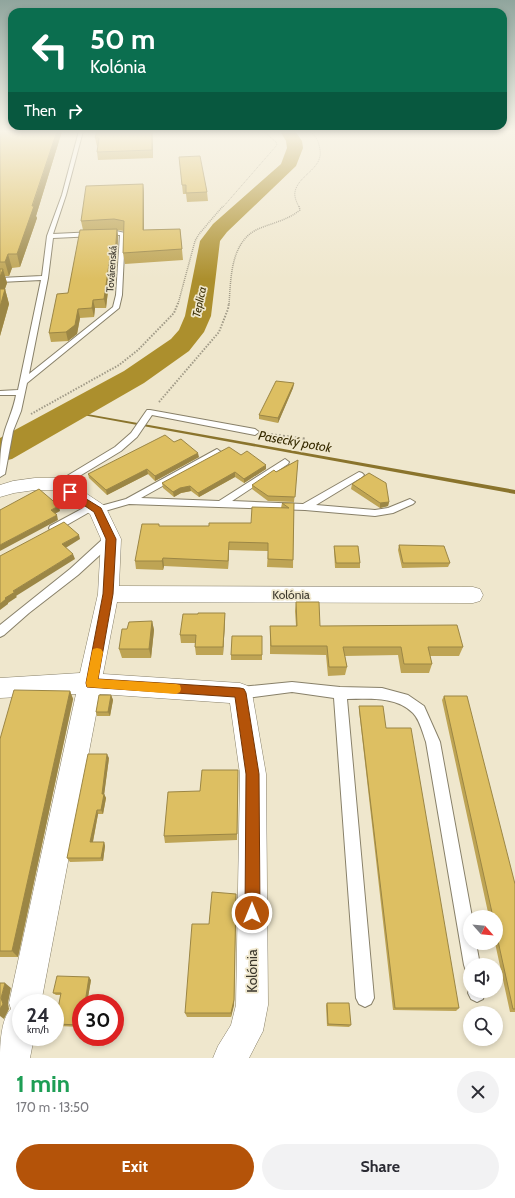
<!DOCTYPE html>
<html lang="en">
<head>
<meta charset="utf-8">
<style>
  :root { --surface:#fff; --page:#f2f2f3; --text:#2b2b33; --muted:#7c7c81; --accent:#b45309 }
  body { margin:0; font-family:Cabin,sans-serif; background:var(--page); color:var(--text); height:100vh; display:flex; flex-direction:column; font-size:15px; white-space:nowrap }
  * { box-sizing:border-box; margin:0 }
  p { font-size:13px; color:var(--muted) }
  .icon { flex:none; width:22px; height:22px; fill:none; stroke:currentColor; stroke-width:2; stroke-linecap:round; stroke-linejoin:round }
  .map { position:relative; height:1058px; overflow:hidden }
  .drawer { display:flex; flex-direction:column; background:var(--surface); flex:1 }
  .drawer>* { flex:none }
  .top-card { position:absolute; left:8px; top:8px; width:499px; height:122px; border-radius:12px; box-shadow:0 2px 6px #0003; background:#0b6e4f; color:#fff; overflow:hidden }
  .needle { width:26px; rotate:117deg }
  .tools { position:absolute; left:463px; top:910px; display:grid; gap:8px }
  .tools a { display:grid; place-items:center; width:40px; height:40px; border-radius:50%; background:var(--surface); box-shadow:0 2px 6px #0003; font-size:20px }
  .speed { position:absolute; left:12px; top:994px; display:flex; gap:8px; font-size:20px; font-weight:700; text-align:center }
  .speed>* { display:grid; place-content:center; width:52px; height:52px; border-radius:50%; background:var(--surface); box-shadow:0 2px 6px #0003; line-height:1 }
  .speed small { font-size:10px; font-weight:400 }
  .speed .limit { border:6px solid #d22; background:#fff; color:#111 }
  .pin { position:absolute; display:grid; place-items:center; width:34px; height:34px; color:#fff; margin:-17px; border-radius:8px; box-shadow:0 2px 6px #0006 }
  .me { position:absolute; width:44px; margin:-22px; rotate:0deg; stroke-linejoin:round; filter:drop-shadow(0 0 3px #0008) }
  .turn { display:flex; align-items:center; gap:14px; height:84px; padding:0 16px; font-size:18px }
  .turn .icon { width:52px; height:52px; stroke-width:2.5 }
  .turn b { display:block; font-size:28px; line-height:34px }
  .then { display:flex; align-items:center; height:38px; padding:0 16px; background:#0003; gap:8px; font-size:15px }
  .round { display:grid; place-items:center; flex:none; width:42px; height:42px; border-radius:21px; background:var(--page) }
  .head { display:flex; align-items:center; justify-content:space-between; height:68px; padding:0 16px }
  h1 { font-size:24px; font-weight:800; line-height:30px; color:#1e9e55 }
  .action { display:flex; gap:8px; margin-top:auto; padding:8px 16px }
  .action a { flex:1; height:46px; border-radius:24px; background:var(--accent); color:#fff; font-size:16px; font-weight:800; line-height:46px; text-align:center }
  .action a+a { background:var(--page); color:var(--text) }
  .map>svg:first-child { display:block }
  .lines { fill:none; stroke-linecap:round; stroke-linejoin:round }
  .stream { fill:#8a742c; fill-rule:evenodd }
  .river { fill:#ac8f2d; fill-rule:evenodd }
  .lane-casing { stroke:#888069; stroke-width:2 }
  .street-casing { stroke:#888069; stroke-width:1 }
  .path-far3 { stroke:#a09a87; stroke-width:1; stroke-dasharray:1 1; stroke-linecap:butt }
  .path-far2 { stroke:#a09a87; stroke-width:1.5; stroke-dasharray:1 1; stroke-linecap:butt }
  .path-far1 { stroke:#a09a87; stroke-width:2; stroke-dasharray:1.5 1.5; stroke-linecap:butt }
  .path { stroke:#a09a87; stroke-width:2.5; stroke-dasharray:2 2; stroke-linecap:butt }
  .lane { fill:#fff; fill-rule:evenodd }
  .street { fill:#fff; fill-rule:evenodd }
  .wall { fill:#bea454 }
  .shaded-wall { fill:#9b8645 }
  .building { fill:#ddbf62; stroke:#9b8645 }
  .route { fill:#b45309; stroke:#753606 }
  .slow { fill:#f59e0b }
  .labels { text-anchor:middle; stroke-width:3.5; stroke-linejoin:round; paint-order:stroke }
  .far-street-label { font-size:10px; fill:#39352b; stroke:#efe7cd }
  .far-water-label { font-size:11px; font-style:italic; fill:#382c02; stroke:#efe7cd }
  .street-label { font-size:12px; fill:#39352b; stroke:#efe7cd }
  .water-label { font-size:13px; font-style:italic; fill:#382c02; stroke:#efe7cd }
  .near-street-label { font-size:14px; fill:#39352b; stroke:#efe7cd }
</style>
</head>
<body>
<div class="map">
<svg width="515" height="1058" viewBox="0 0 515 1058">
  <rect width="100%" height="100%" fill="#efe7cd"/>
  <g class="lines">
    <path class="stream" d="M70 411 515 490V494L72 413 70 412Z"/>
    <path class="river" d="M280 131H295L302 141 303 148 296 166 227 232 220 241 211 316 204 332 189 351 144 383 12 459 0 462V438L124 371 171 339 179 330 185 316 200 241 213 224 281 164 287 148 286 141Z"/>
    <g class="lane-casing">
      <path id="lane" d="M79 131H83L66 195 53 234 116 231 125 233 122 295 119 308 27 383 21 411 13 431 5 474 0 477C0 461 0 446 5 430 9 418 14 407 16 395H0V391L18 390 41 280 0 282V278L42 276 47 236 62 195ZM116 235H120L116 295 113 307 29 374 48 278 53 238Z
        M147 410H150L255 429 259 432 255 435 152 415 137 437 121 451 63 486H57L55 484 57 482 115 447 131 433Z
        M217 449 221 452 220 454 141 498 219 501 285 459 289 462 288 464 232 501 303 504 359 472 362 473 364 475 362 477 316 505 375 510 388 508 410 499 415 502 413 504 393 513 375 516 305 510 129 504 98 513 93 510 58 530H50L49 528 50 526 89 505 92 504 97 507 126 499Z
        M109 536 113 537 114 540 113 543 78 575 29 613 4 635 0 637V625L70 569 105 537Z
        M292 682 340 687 382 688 408 695 424 706 440 742 472 917H470V943H476L480 965H470V972L466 971 464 965 426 742C423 734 420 720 413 713 396 696 369 699 347 699L374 998 371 1004 365 1007 359 1004 356 998 334 698 292 692 240 699 236 697 234 693 236 689 240 687Z
        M470 987V991H485L483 999 477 1002 471 999 468 993Z"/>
    </g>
    <g class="street-casing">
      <path id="street" d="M35 478H60L66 480 105 506 107 510 121 539 119 586 473 587 480 589 483 595 480 601 473 603 117 602 103 674 240 683 248 686 252 693 266 774 268 1005 263 1031 249 1058H213L218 1046 231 1025 236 1005 240 774 230 703 100 694 41 1003H21V1037H34L30 1058H0C0 1045 1 1018 11 1009L9 1003 76 694 0 698V678L80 673 98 594 101 539 90 514 56 490H35L14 493 0 497V485L13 481Z"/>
    </g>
    <path class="path-far3" d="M223 207 277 145 276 142 263 131
      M299 207C297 203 294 197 295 192 298 175 323 169 320 150 319 142 316 136 310 131"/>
    <path class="path-far2" d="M178 304 195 241 199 234 223 206
      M229 304C231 279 230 242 258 229 272 223 288 220 300 210L299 206"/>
    <path class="path-far1" d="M159 402 219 332 228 309 229 303
      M31 414 119 365 138 350 174 313 178 303"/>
    <path class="path" d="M267 434 306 439"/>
    <use href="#lane" class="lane"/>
    <use href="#street" class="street"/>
  </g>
  <path class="wall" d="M0 131H62L36 216 37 218 20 267 12 268 9 276H5L7 283 5 289 9 304 0 336Z
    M152 131 153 158 98 160 97 152 98 146H97L95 138Z
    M179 157 207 192 208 201 187 202 186 194H183Z
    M143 184 144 193V230L180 229 183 260 125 264 123 253 124 231 117 230 118 236 117 264 111 265 106 308H95L94 317 80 318 77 334 68 341 51 342 49 333 68 293 83 230 81 221Z
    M294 383 293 388 278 423 259 419V415Z
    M174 442 199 457 155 481 148 474 107 495 89 478 88 474Z
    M241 455 266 469 244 483 235 477 199 497 191 491 181 493 174 497 163 488 162 483Z
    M298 460 294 502 268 501 252 489V485Z
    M352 484 389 502 388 506 380 508 351 489Z
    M282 503H294L293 568 267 567 268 551 229 550 228 569 164 566 163 570 136 569 135 561 159 526H209L251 523 281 508Z
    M399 545 450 563 448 567 402 568 398 550Z
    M334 546 360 563V568H335L334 550Z
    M296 602 320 626 463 647 459 656H430L432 664 429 673H401L398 655 345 656 347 667 345 675 328 676 326 655 270 654V626H296L295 611Z
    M225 613V621L223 655H196L195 647V643H181L180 635 198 614Z
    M152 621 154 630 151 658H122L119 649 127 629Z
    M262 636V660H231V655Z
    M70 691 73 699 18 957H0V739Z
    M111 695 113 700 110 716H97L96 712Z
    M444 696 515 884V1012H510L495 943H496V917H489L442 700Z
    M359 706 386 728 459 1008 456 1011 393 1010 359 710Z
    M109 758 104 794 106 798 103 814H98L93 842H104L105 846 103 861 70 862 67 858Z
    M238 777 237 840 165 843 164 836 200 791Z
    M236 894V901L234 1005 231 1017H187L185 1013 209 924Z
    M91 980 87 1003H81V1027L58 1026 55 1024 61 995H56L53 993Z
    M327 1003 351 1025 349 1027 327 1026 326 1005Z"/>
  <path class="shaded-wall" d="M57 131H62L36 216 37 218 20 267 17 254Z
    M152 131 153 158 152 150Z
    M143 184 144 193V241L143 230Z
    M117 229 118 236 117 264 115 256Z
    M8 254 12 268 9 276 5 262Z
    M110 257 111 265 106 308 104 299Z
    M3 269 7 283 0 302V277Z
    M5 289 9 304 0 336V307Z
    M93 300 95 308 94 317 92 308Z
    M78 309 80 318 77 334 68 341 66 332Z
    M294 383 293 388 278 423V418Z
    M198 453 199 457 155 481V476Z
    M266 465V469L244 483V479Z
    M147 469 148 474 107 495 106 490Z
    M235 472V477L199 497 198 493Z
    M190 486 191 491 181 493 174 497 173 492 180 488Z
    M389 502 388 506 380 508V503Z
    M59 506 60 511 53 515 51 510Z
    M57 515 58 520 0 551V545Z
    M79 535 80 539 64 549 62 544Z
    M229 542V550L228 569V561Z
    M73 554 75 559 16 596 17 597 8 603V604L0 610V604L5 598 13 591Z
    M163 558 164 566 163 570 162 561Z
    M225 613V621L223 655V647Z
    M152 621 154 630 151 658 149 649Z
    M70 691 73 699 18 957 12 951Z
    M111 695 113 700 110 716 108 712Z
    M107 754 109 758 104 796V794L106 798 103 814 101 810 102 794Z
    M97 810 98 814 92 846 90 842Z
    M104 842 105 846 103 861 101 858Z
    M236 894V901L234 1005 231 1017V1013Z
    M89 977 91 980 87 1003H85Z
    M5 983 11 988 8 1003 9 1009 4 1019 0 1016V1009L1 998Z"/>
  <path class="building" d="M0 131H57L32 206H34L17 254H8L5 262H0Z
    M97 131H152V150L97 152 99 138H95Z
    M200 156 207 192 186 193V185H182L179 157Z
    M143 184V230L180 229 182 249 123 253 124 221 114 219 81 221 86 186Z
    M117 229 115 256 110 257 104 299 93 300 92 308 78 309 75 325 66 332 49 333 57 294 68 293 80 230Z
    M0 269H3L0 277Z
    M0 289H5L0 307Z
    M276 381 294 383 278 418 259 415Z
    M165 435 174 442 181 439 198 453 155 476 147 469 106 490 88 474Z
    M229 447 241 455 247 451 266 465 244 479 235 472 198 493 190 486 180 488 173 492 162 483Z
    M298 460 295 497 268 496 252 485 274 470 276 472Z
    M369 473 386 483 389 502 380 503 352 484Z
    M39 489 59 506 51 510 57 515 0 545V510Z
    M282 503H294L293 560 268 559V543L229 542 228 561 163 558 162 561H135L142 524H159V526H209V523H251L252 507 289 508Z
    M64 522 79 535 62 544 73 554 13 591 15 592 5 598 6 599 0 604V556Z
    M399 545 444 546 450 563H403Z
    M334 546H358L360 563H336Z
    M296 602H319L320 626 457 625 463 647H428L432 664H404L401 647H343L347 667H329L327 646H271L270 626H297Z
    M198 613H225L223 647H195L196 635H180L183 614H198Z
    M152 621 149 649H119L122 629H127L129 622Z
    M232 636H262V655H231Z
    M14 690 70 691 12 951H0V739Z
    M99 695H111L108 712H96Z
    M444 696H467L515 884V1009H513L496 932V917H493Z
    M359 706H383L386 728H411L459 1008H395Z
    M88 754H107L102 794H104L101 810H97L90 842H104L101 858H67Z
    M202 770H238L237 834 164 836 168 792 200 791Z
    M212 892 236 894 234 1000 231 1013H185L192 924H209Z
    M57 976 89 977 85 1003H81V1025L55 1024 61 993H53Z
    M0 983H5L1 998 3 1004 0 1009Z
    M327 1003H349L351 1025 328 1024Z"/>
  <linearGradient id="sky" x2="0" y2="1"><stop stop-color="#90a59d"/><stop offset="0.47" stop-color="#f8f4e8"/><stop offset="1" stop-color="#f8f4e8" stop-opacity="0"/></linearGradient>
  <rect width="515" height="279" fill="url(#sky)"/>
  <path class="route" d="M70 489 101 508 116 539 113 594 98 679 240 688 244 689 246 693 259 774 260 913 257 918 252 920 247 918 245 913 246 774 235 697 87 687 86 683 103 594 106 539 94 512 67 494 66 492 67 490Z"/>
  <path class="slow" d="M97 648 101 649 103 652 98 679 176 684 180 685 181 689 180 692 176 694 87 687 86 683 92 652 93 649Z"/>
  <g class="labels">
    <g class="far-street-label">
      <text transform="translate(111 269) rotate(-86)" y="4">Továrenská</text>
    </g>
    <g class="far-water-label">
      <text transform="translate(199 302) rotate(-78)" y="4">Teplica</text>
    </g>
    <g class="street-label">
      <text x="291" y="599">Kolónia</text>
    </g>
    <g class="water-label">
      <text transform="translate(295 441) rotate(10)" y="5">Pasecký potok</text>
    </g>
    <g class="near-street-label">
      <text transform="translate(252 971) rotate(-90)" y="5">Kolónia</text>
    </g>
  </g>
</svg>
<div class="tools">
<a><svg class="needle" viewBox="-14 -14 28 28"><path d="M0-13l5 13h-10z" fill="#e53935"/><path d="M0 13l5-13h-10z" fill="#7c7c81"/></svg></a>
<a><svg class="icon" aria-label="sound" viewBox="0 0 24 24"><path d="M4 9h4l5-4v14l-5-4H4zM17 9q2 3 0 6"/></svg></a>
<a><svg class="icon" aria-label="search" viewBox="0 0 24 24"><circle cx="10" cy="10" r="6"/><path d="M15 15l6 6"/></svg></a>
</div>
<div class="speed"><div>24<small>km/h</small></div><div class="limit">30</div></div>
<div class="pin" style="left:70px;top:492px;background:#d93025"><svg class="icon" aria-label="arrive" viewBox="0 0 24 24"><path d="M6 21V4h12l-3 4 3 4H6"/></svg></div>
<svg class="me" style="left:252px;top:913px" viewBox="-20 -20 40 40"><circle r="17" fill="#b45309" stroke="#fff" stroke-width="3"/><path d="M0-11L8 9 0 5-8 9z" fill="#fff"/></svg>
<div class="top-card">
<div class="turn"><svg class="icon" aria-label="left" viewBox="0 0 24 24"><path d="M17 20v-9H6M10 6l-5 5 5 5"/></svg><div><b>50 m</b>Kolónia</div></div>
<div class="then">Then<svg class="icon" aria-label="right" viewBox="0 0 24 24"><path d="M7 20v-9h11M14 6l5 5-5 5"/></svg></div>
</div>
</div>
<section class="drawer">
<div class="head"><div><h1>1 min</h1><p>170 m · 13:50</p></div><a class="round"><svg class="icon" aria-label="close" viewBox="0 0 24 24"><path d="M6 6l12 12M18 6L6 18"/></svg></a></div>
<div class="action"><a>Exit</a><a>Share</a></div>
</section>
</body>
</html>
